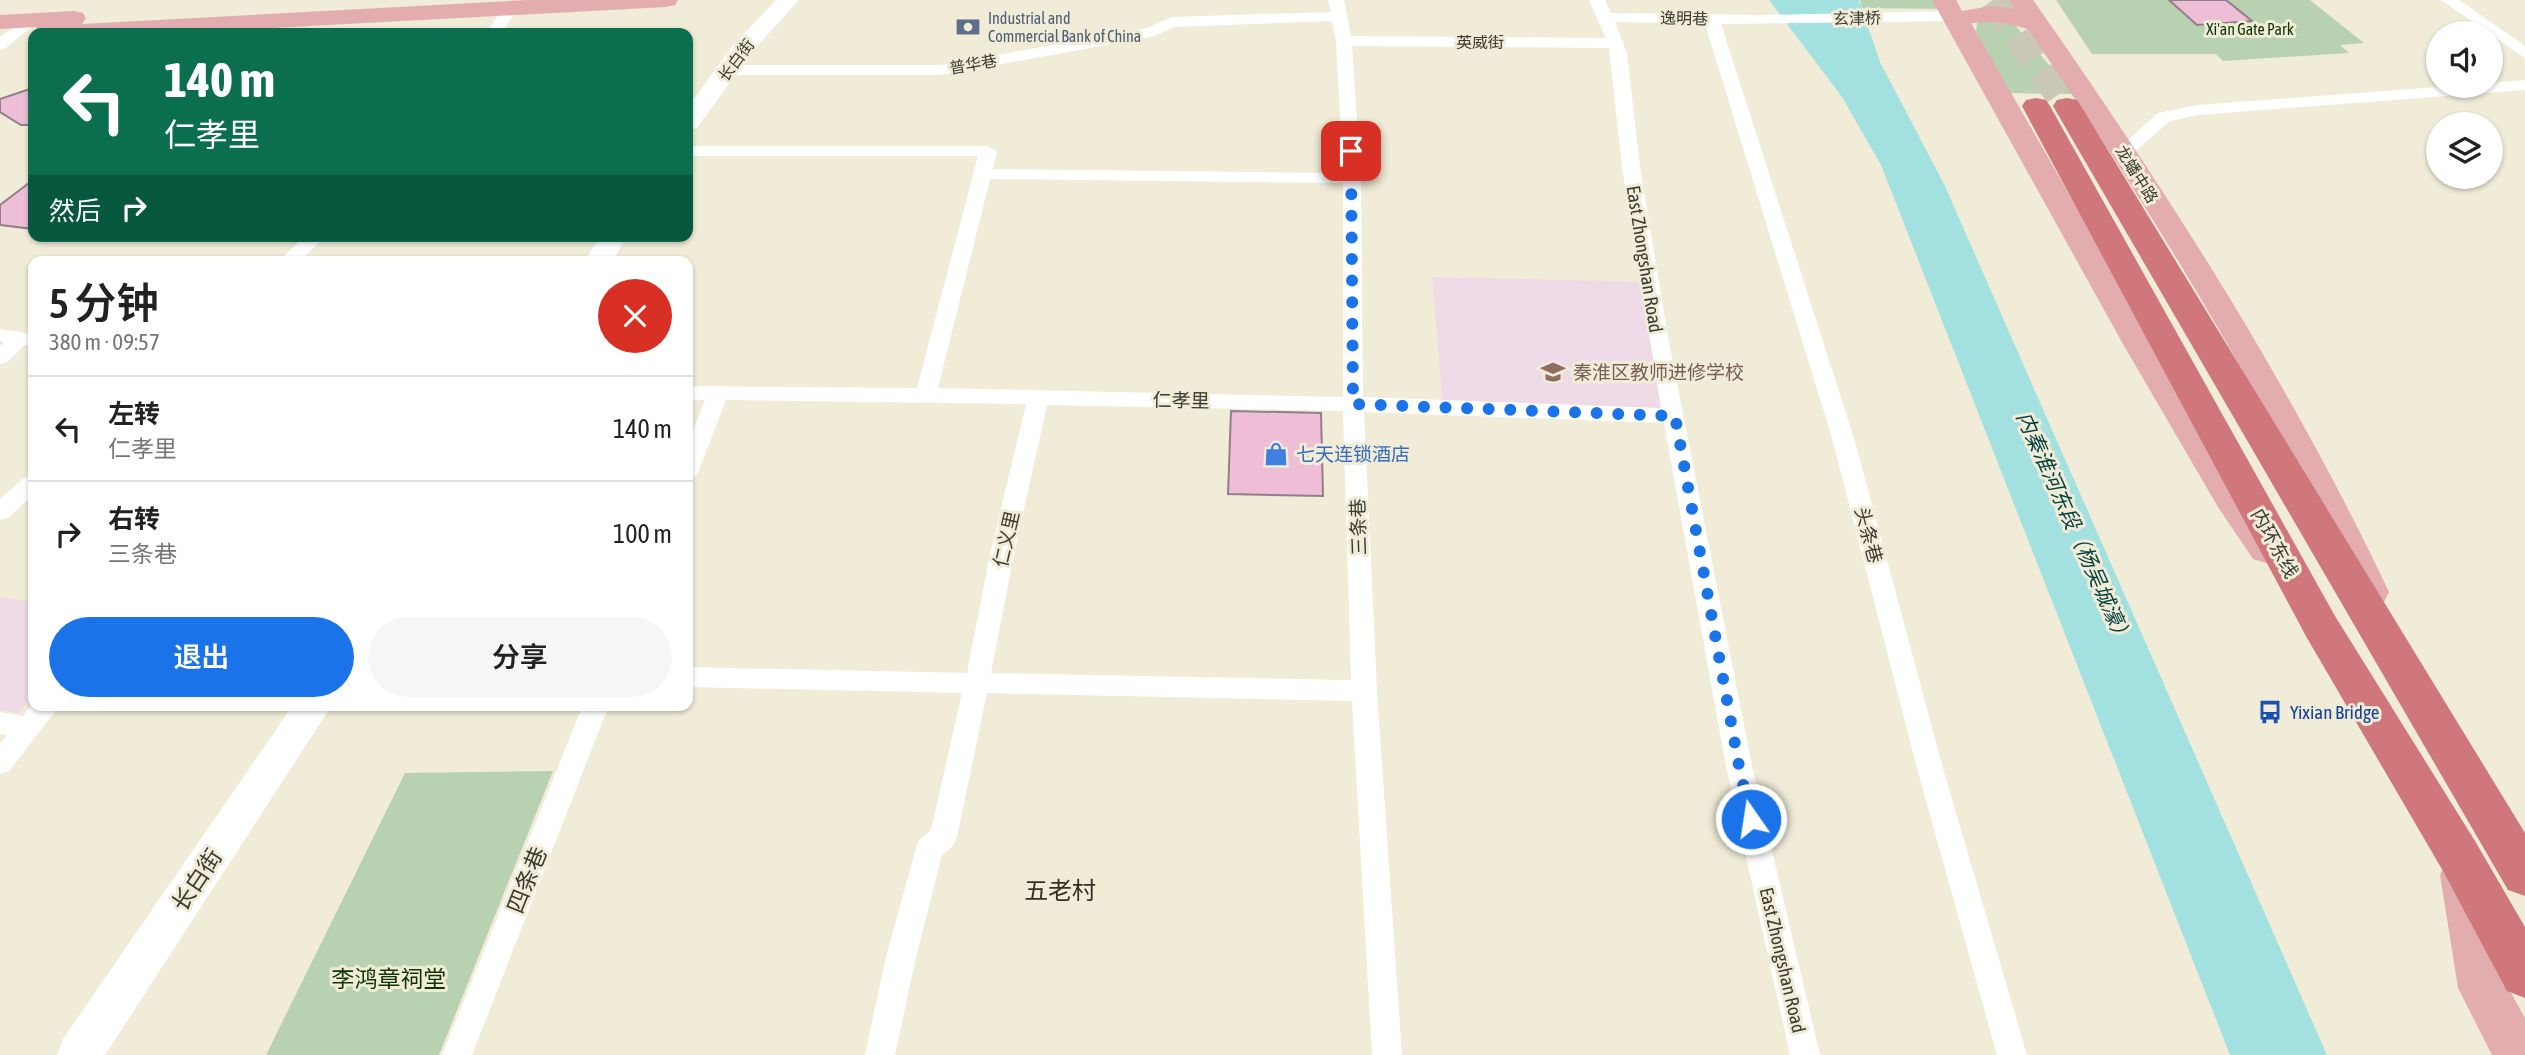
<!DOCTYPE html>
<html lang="zh">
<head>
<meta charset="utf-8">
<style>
  :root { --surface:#fff; --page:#f6f6f6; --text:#222; --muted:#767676; --line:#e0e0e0; --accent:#1a73e8 }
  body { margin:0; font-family:"Asap Condensed","Noto Sans SC",sans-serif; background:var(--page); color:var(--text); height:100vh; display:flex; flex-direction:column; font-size:26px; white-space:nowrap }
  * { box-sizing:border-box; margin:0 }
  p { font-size:23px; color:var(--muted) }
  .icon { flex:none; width:38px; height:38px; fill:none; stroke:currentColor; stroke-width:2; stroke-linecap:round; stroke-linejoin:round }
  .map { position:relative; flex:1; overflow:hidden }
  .sheet { position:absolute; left:28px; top:256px; width:665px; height:455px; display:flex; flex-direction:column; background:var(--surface); border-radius:14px; box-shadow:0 2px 5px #0004 }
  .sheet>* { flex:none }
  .hud { position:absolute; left:28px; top:28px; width:665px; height:214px; border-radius:14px; box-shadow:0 2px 5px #0004; background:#0b6e4f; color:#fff; overflow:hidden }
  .tools { position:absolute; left:2426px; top:21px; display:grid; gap:14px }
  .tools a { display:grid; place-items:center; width:77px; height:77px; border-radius:50%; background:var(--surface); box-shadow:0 2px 5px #0004; font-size:35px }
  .pin { position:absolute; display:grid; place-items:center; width:60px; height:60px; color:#fff; margin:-30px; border-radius:14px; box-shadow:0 4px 10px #0006 }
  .me { position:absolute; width:77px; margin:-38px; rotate:347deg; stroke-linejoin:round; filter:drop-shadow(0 0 5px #0008) }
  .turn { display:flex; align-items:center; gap:24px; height:147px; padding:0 21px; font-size:32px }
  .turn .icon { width:91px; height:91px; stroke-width:2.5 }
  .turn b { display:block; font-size:49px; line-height:60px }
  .then { display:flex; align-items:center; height:66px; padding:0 21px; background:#0003; gap:14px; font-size:26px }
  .round { display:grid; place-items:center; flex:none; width:74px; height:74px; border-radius:37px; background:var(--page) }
  .headline { display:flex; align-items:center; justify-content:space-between; height:119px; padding:0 21px }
  h1 { font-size:42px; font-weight:600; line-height:52px }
  .button { display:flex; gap:14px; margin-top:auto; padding:14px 21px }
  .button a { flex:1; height:80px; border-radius:42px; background:var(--accent); color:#fff; font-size:28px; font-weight:600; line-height:80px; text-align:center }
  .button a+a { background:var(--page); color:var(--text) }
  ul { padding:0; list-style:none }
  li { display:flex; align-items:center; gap:21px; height:105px; padding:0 21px; border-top:2px solid var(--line) }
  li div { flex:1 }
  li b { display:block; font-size:26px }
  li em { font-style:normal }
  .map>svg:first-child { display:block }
  .education { fill:#efdae8 }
  .green { fill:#b8d1b1 }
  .water { fill:#a3e1e1 }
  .building { fill:#eebed7; stroke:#917f89; stroke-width:2 }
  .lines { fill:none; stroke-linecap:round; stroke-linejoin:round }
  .highway-tunnel { stroke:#ccc8b7; stroke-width:29; stroke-dasharray:29 14; stroke-linecap:butt }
  .street { fill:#fff; fill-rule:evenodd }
  .secondary { fill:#fff; fill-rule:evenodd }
  .primary { fill:#e3adb0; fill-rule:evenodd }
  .highway { fill:#d0777c; fill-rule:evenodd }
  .route { stroke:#1a73e8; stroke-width:12; stroke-dasharray:0 21.6 }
  .labels { text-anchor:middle; stroke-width:6; stroke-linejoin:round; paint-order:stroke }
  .far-service-label { font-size:16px; fill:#4e5e75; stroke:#f0ecd8; text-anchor:start }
  .far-street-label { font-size:16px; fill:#3c3a33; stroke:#f0ecd8 }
  .far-park-label { font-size:16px; fill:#0e3600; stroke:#f0ecd8 }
  .street-label { font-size:19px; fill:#3c3a33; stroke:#f0ecd8 }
  .education-label { font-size:19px; fill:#785e54; stroke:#f0ecd8; text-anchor:start }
  .shop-label { font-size:19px; fill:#366cbe; stroke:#f0ecd8; text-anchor:start }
  .transit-label { font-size:19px; fill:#164399; stroke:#f0ecd8; text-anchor:start }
  .water-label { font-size:21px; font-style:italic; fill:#044141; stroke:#f0ecd8 }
  .near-street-label { font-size:23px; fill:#3c3a33; stroke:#f0ecd8 }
  .near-park-label { font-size:23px; fill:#0e3600; stroke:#f0ecd8 }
  .near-neighbourhood-label { font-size:24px; fill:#343021; stroke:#f0ecd8 }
</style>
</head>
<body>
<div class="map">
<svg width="2525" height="1055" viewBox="0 0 2525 1055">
  <rect width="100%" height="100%" fill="#f0ecd8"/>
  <path class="education" d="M1432 277 1649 282 1675 416 1443 407Z
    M0 597 33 602V695L18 713 0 710Z"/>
  <path class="green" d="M1860 0H1944L1949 9 1862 8Z
    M2056 0H2310L2364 43 2340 45 2349 53 2223 61 2216 54H2092Z
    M1990 20 2015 25 2074 94 2004 93 1976 31 1977 23Z
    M553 771 439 1055H266L405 773Z"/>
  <path class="water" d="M1769 0H1859L1880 62 1944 184 2327 1055H2230L1881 165 1842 97Z"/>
  <path class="building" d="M2169 0H2226L2252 21 2197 25Z
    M33 88V125H21L0 112V99Z
    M33 180V229L0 225V205Z
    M1231 411 1321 413 1323 496 1228 494Z"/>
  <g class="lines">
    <path class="highway-tunnel" d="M1993 0 2067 106"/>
    <path class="street" d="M1328 0H1344L1351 36 1606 38 1589 0H1605L1611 13 1761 15 1953 11 1961 16 1953 21 1721 24 1854 438 1944 772 2027 1055H1997L1918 772 1832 438 1705 24 1615 22 1627 53 1640 167 1668 337 1752 766 1820 1055H1790L1726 766 1664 423 1364 412 1377 691 1402 1055H1372L1352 701 987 693 957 837 953 846 942 855 916 957 895 1055H865L886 957 916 848 920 839 931 830 962 693 688 687V667L967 673 989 559 1026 404 726 400 699 470 696 476 688 478V443L705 400H688V386L917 388 978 156H688V146H988L997 151 993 169 1343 173 1336 41 1332 21 1175 27 1151 37 941 75H729L721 70 729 65H941L1147 28 1172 17 1331 12ZM1352 46 1609 48 1622 167 1661 408 1363 397 1361 178ZM990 179 1343 183V397L938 388ZM1047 405 1343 411 1351 680 991 673 1013 559Z
      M2441 0H2459L2525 46V58Z
      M510 3 518 8 502 33H486L505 5Z
      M29 16 37 21 34 24 6 48 0 50V37Z
      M2525 80V90L2198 115 2170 121 2130 156H2118L2115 152 2158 113 2198 105 2451 86H2490V83Z
      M305 236H325L300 261H279Z
      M0 329 33 334V346L25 345 7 362 0 364V346L4 342 0 341Z
      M33 475V495L8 518 0 520V499L25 477Z
      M33 703 60 705 9 771 0 774V744L7 735 0 734V712L23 716Z
      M583 705H609L472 1055H442Z"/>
    <path class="secondary" d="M776 0H799L751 53 697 128 688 130V107L733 45Z
      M600 236H627L613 261H585Z
      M293 705H332L105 1055H57L63 1039Z"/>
    <path class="primary" d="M528 0H678L675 5 666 7 181 33 33 34 37 27 0 29V15L74 11 83 13 86 18 82 24Z
      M1932 0H1956L1962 11 1991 6 2015 9 2009 0H2033C2167 191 2289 381 2389 592L2384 602 2370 607 2356 602C2327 548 2305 490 2277 435 2203 294 2117 160 2028 29L2000 22 1971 23 2155 344 2244 489 2285 549 2279 559 2266 563 2253 559 2218 507 2123 344Z
      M2462 855 2478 861 2484 875 2505 982 2525 1018V1055H2492L2458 988 2440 875 2446 861Z"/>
    <path class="highway" d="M2036 98 2046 100 2050 106 2335 616 2475 841 2525 927V998L2507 991 2443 871 2307 638 2022 106 2026 100Z
      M2067 98 2077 100 2081 106 2525 833V896L2508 890 2053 106 2057 100Z"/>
  </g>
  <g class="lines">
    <path class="route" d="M1351 151 1353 404 1675 416 1739 766 1751 819"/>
  </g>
  <defs>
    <g id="bank-bare" transform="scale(1.89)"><path d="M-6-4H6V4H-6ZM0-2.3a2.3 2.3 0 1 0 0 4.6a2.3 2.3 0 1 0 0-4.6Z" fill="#5c6f8a" stroke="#f0ecd8" stroke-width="2.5" paint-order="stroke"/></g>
    <g id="school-bare" transform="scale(1.89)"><path d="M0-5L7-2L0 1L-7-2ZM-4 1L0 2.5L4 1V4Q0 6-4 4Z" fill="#8d6e63" stroke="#f0ecd8" stroke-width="2.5" paint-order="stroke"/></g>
    <g id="shop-bare" transform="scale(1.89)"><path d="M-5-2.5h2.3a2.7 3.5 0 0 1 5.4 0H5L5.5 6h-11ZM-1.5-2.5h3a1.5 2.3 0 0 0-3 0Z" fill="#3f7fe0" stroke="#f0ecd8" stroke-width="2.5" paint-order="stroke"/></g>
    <g id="bus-bare" transform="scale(1.89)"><path d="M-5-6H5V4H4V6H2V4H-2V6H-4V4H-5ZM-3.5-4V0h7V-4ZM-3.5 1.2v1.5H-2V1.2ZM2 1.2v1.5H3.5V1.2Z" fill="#1a4fb4" stroke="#f0ecd8" stroke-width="2.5" paint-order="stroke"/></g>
  </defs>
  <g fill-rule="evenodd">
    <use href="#bank-bare" x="968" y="27"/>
    <use href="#school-bare" x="1553" y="372"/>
    <use href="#shop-bare" x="1276" y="454"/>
    <use href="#bus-bare" x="2270" y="712"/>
  </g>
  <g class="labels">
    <g class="far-service-label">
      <text x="988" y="24">Industrial and<tspan x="988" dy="18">Commercial Bank of China</tspan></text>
    </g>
    <g class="far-street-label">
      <text transform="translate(1684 18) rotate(1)" y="6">逸明巷</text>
      <text transform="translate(1857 18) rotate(-1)" y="6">玄津桥</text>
      <text x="1480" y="48">英威街</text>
      <text transform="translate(736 60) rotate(-53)" y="6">长白街</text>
      <text transform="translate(973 64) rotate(-10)" y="6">普华巷</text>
      <text transform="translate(2137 174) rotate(58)" y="6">龙蟠中路</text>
    </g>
    <g class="far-park-label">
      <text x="2250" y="35">Xi'an Gate Park</text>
    </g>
    <g class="street-label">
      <text transform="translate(1645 259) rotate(81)" y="7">East Zhongshan Road</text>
      <text transform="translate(1181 400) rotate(1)" y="7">仁孝里</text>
      <text transform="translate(1358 527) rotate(-92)" y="7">三条巷</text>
      <text transform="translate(1869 535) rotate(75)" y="7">头条巷</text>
      <text transform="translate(1006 539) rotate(-77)" y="7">仁义里</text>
      <text transform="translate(2275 543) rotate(61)" y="7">内环东线</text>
      <text transform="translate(1783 960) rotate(77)" y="7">East Zhongshan Road</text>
    </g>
    <g class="education-label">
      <text x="1573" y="379">秦淮区教师进修学校</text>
    </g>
    <g class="shop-label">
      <text x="1296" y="461">七天连锁酒店</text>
    </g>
    <g class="transit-label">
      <text x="2290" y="719">Yixian Bridge</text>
    </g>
    <g class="water-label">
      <text transform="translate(2074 528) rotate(66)" y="7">内秦淮河东段（杨吴城濠）</text>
    </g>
    <g class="near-street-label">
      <text transform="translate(197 880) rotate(-56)" y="8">长白街</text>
      <text transform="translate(527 880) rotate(-68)" y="8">四条巷</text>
    </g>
    <g class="near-park-label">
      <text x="389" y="987">李鸿章祠堂</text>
    </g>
    <g class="near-neighbourhood-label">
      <text x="1060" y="899">五老村</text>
    </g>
  </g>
</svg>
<div class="tools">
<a><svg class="icon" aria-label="sound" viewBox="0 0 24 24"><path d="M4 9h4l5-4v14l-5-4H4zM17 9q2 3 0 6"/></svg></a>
<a><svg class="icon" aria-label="layers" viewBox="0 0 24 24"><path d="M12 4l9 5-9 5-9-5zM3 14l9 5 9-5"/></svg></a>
</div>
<div class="pin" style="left:1351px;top:151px;background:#d93025"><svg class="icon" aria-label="arrive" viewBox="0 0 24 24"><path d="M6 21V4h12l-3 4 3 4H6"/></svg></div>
<svg class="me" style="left:1751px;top:819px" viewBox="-20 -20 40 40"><circle r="17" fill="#1a73e8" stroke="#fff" stroke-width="3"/><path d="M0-11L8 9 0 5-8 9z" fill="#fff"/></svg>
<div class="hud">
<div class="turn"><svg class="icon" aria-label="left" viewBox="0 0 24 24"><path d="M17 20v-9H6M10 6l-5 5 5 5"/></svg><div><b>140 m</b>仁孝里</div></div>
<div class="then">然后<svg class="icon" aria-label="right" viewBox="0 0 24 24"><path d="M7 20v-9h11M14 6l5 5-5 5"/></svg></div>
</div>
<section class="sheet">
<div class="headline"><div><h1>5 分钟</h1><p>380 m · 09:57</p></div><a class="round" style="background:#d93025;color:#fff"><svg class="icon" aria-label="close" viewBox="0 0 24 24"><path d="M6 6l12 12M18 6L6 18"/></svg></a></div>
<ul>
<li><svg class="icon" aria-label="left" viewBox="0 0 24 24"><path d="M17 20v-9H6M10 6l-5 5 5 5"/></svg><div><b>左转</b><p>仁孝里</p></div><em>140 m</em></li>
<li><svg class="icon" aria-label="right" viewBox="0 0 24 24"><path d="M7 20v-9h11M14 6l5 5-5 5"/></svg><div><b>右转</b><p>三条巷</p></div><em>100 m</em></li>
</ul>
<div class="button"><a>退出</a><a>分享</a></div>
</section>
</div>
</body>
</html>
